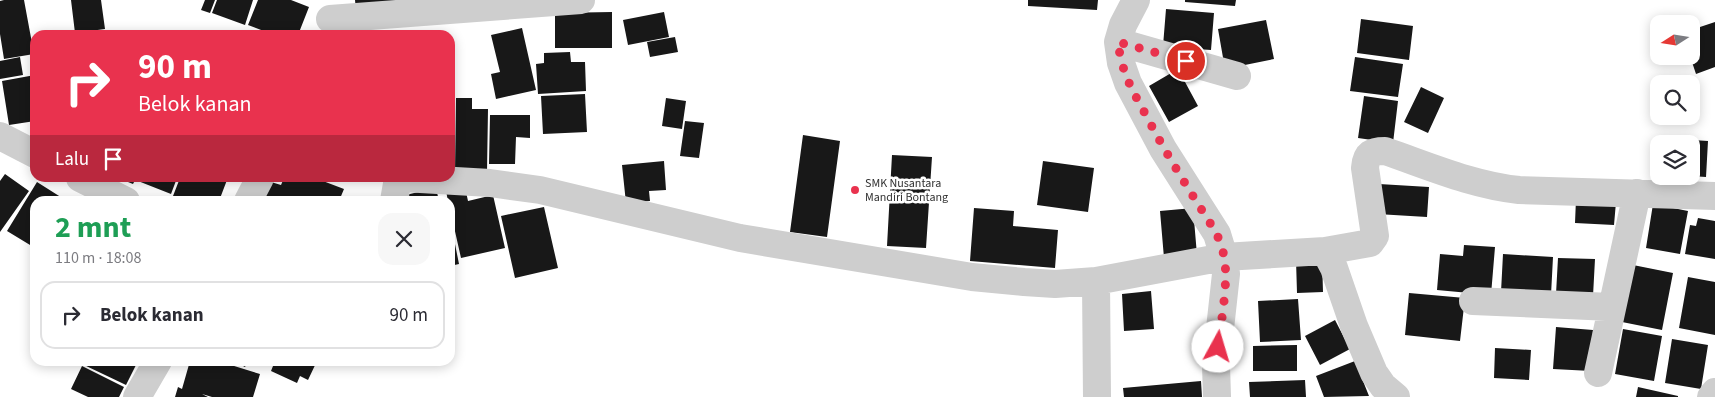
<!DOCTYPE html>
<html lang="id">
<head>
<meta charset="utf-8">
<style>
  :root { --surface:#fff; --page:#f7f7f7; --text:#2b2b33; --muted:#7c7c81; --line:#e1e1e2 }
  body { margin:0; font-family:"Source Sans 3",sans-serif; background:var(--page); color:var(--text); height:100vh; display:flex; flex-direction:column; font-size:19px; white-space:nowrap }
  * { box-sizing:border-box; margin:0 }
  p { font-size:16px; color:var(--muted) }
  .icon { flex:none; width:28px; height:28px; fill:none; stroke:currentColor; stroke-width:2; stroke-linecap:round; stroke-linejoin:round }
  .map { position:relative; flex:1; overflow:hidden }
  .panel { position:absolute; left:30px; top:196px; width:425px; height:170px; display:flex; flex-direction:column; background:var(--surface); border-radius:15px; box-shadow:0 2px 12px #0003 }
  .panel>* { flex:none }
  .top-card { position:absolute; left:30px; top:30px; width:425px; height:152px; border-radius:15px; box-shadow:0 2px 12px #0003; background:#e9324e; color:#fff; overflow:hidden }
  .needle { width:32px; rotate:258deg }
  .tools { position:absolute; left:1650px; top:15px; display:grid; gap:10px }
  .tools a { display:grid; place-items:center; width:50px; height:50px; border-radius:10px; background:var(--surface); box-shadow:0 2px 12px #0003; font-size:25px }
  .pin { position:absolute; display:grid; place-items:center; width:42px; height:42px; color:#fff; margin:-21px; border:2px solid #fff; border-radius:50%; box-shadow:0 1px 5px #0007 }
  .me { position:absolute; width:55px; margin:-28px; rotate:6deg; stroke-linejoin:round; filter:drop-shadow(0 0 4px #0008) }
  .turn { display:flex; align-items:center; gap:18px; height:105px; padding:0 25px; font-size:22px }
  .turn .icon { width:65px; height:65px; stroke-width:2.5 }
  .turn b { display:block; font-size:35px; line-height:42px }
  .then { display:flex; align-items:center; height:48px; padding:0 25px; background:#0003; gap:10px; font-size:19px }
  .round { display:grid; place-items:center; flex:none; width:52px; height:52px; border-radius:15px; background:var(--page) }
  .summary { display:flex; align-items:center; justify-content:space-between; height:85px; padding:0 25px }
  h1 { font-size:30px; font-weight:700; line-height:38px; color:#1e9e55 }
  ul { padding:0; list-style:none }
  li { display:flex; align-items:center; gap:15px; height:68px; margin:0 10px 8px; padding:0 15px; border:2px solid var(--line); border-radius:15px }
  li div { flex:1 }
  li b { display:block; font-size:19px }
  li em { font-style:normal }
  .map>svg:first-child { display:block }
  .building { fill:#181818 }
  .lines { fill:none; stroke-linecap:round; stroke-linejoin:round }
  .minor { stroke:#cecece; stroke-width:28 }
  .route { stroke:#e9324e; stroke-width:9; stroke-dasharray:0 16.2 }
  .poi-dot { fill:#e9324e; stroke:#fff; stroke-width:2 }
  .labels { text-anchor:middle; stroke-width:5; stroke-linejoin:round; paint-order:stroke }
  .poi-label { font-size:12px; fill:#313131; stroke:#fff; text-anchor:start }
</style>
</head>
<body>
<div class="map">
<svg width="1715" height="397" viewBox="0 0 1715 397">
  <rect width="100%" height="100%" fill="#fff"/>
  <path class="building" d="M4 0H24L34 54 4 59 0 34V1Z
    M71 0H101L105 29 75 33Z
    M205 0H215L210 13 201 10Z
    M217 0H253L245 25 212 13Z
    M258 0H291L309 7 298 35H274L248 25Z
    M355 0H406L356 10Z
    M1028 0H1098L1097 10 1028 6Z
    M1185 0H1236L1235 6 1185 2Z
    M1166 9 1214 13 1211 50 1197 49V55L1163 46Z
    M612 12V48H555V13Z
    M664 12 669 37 628 45 623 20Z
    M1361 19 1413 26 1409 60 1357 53Z
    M1266 20 1274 59 1225 69 1218 29Z
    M1715 22V67L1696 74 1690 56 1691 30Z
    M522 28 536 90 496 99 491 74 500 72 491 35Z
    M675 37 678 52 650 57 647 42Z
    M570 52 571 62H585L586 91 538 94 536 64 544 63V53Z
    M20 57 23 75 0 79V61Z
    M1355 57 1403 64 1398 97 1350 91Z
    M1178 69 1198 106 1169 122 1149 86Z
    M35 75V121L9 125 2 81Z
    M1421 87 1444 98 1428 133 1404 122Z
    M585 94 587 132 543 134 541 96Z
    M1364 96 1398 101 1393 143 1358 138Z
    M456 98H472V109H488L487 172H455Z
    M666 98 686 101 682 129 662 126Z
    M490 115H530V138L516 137 515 164H489Z
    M685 121 704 123 699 158 680 156Z
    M803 135 840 141 827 237 790 232Z
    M1661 138 1708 141 1706 177 1691 176V144H1661Z
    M892 155 932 157 926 248 887 246Z
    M664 161 666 190 649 191 650 201 626 203 622 165Z
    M1043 161 1094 168 1088 212 1037 205Z
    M5 174 29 191 0 232V181Z
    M1659 176H1681V187L1659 185Z
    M118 178H136L133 184Z
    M139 178H177L171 194 138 181Z
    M180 178H220L227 180 219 201H188L173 196Z
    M284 178H315L344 189 339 201H263L271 182 281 185Z
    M37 182 67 201H35V248L7 231Z
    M1379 184 1429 187 1427 217 1377 214Z
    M465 187 468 201 493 195 505 248 461 258 450 209V201H448L446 191Z
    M436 188 439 201H402L401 196Z
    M1576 199 1616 202 1614 225 1575 223Z
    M1653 204 1688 211 1680 254 1646 248Z
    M544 207 558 268 515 278 501 216Z
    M974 208 1014 211 1013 226 1058 230 1055 268 970 261Z
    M1193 208 1197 255 1164 258 1160 211Z
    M1698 218 1715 221V259L1685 254 1690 225 1696 226Z
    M452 229 459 264 450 266V230Z
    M1464 245 1495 247 1491 295 1437 290 1440 254 1463 256Z
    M1503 254 1553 257 1551 295 1501 292Z
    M1558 258 1595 259 1593 296 1556 294Z
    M1322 259 1323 292 1297 293 1296 260Z
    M1628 264 1673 273 1662 330 1617 321Z
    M1688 277 1715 282V335L1679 328Z
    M1151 291 1154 329 1124 331 1122 294Z
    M1409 293 1465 298 1460 341 1405 335Z
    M1298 299 1301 340 1260 342 1258 301Z
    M1335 320 1350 349 1320 365 1305 336Z
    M1556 327 1593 330 1591 371 1553 369Z
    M1623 329 1662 336 1654 381 1615 374Z
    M1672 339 1708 345 1701 389 1665 383Z
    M1297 345V371H1253V346Z
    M1495 348 1531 350 1529 380 1494 378Z
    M84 361H138L126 385 82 364Z
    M190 361H218L260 374 253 397H212L202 394 208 397H175L178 387 182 389Z
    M233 361H248L245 367Z
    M275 361H317L308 380 300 376 297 383 271 371Z
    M1355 361 1369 396 1324 397 1316 376Z
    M82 366 124 387 119 397H88L71 389Z
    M1305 380 1306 397H1250L1249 382Z
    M1201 381 1202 397H1124L1123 388Z
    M1638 387 1678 396V397H1636Z"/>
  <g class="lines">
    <path class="minor" d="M1136 0 1123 25 1118 42 1121 63 1128 83 1163 149 1217 234 1224 257 1226 274 1216 365 1217 397
      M330 19 581 0
      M1118 42 1237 76
      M0 136 35 154
      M80 178 126 201
      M403 178 490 183 540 190 740 238 972 277 1024 282 1055 284 1096 281 1224 257 1325 251 1334 268 1354 326 1374 373 1383 386 1396 397
      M248 201 260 178
      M394 201 398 178
      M1325 251 1370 243 1375 236 1365 168C1366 153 1372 151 1385 151 1429 166 1472 185 1519 190L1715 196
      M1096 281 1097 397
      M1473 301 1612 307
      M1598 373 1637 193
      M137 397 158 361
      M1711 397 1715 392"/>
  </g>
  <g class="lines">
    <path class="route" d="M1186 61 1118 42C1122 75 1133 91 1148 119 1169 159 1193 196 1217 234 1219 241 1223 249 1224 257 1229 280 1221 322 1218 347"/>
  </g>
  <circle class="poi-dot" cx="855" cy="190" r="5"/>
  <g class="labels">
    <g class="poi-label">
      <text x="865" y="187">SMK Nusantara<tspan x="865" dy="14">Mandiri Bontang</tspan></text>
    </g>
  </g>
</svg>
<div class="tools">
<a><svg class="needle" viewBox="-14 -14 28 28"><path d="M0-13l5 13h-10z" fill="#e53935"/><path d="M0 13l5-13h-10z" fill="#7c7c81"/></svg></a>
<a><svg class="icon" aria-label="search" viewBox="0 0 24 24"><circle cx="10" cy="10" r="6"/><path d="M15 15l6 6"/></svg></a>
<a><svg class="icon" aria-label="layers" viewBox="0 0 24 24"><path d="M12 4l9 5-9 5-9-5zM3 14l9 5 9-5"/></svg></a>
</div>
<div class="pin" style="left:1186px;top:61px;background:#d93025"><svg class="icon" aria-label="arrive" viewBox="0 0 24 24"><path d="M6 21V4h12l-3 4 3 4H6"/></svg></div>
<svg class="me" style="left:1218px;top:347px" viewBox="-20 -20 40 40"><circle r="19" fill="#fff"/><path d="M0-13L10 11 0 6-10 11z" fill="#e9324e"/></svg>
<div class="top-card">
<div class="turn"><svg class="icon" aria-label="right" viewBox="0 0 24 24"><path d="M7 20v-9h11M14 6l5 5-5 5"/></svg><div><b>90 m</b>Belok kanan</div></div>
<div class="then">Lalu<svg class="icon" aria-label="arrive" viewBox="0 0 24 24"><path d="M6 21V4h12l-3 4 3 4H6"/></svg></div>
</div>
<section class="panel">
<div class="summary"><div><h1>2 mnt</h1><p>110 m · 18:08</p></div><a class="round"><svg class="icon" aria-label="close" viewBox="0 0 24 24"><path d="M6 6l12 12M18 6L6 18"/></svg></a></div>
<ul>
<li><svg class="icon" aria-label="right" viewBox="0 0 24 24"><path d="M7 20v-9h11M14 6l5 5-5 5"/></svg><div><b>Belok kanan</b></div><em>90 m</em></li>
</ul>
</section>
</div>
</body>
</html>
